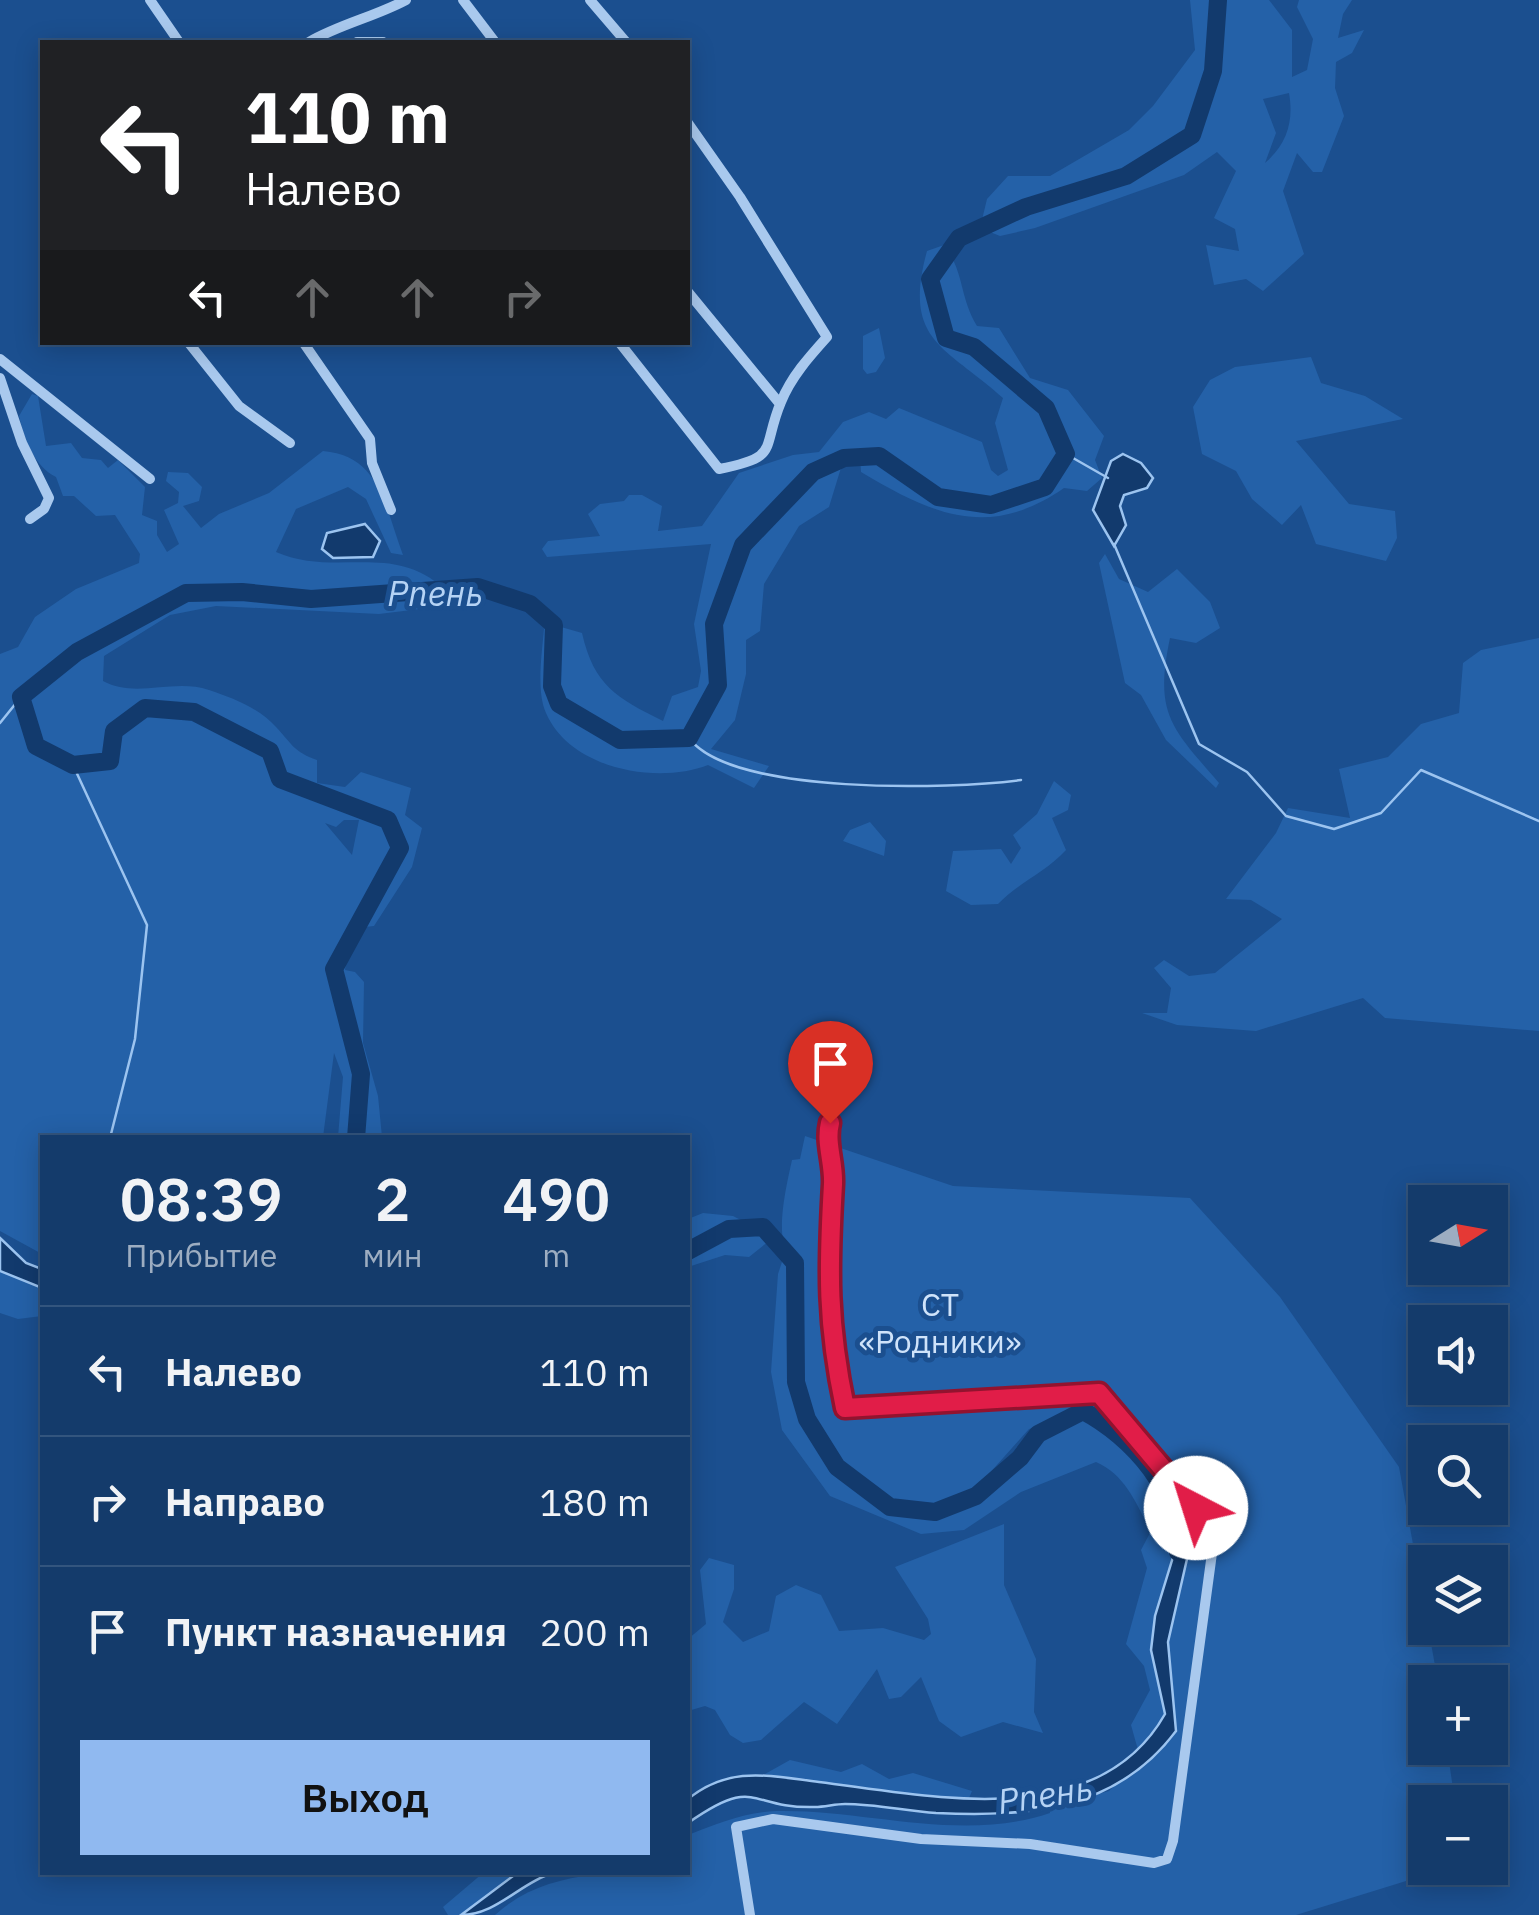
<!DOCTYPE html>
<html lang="ru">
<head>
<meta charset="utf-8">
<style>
  :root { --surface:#143b6b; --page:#1d4271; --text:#f1f3f6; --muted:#9dadc1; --line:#33557e; --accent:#90b9f0 }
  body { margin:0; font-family:"IBM Plex Sans",sans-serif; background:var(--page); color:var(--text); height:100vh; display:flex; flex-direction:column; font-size:38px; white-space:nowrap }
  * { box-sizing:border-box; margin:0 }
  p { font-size:32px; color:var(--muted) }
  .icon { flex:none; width:55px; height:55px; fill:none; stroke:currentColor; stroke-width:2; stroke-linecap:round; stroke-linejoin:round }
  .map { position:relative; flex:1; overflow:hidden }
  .details { position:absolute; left:40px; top:1135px; width:650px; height:740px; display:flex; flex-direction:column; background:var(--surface); border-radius:0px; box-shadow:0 5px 25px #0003,0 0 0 2px var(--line) }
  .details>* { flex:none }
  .hud { position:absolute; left:40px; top:40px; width:650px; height:305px; border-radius:0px; box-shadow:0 5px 25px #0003,0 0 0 2px var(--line); background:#202124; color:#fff; overflow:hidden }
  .needle { width:65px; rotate:79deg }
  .buttons { position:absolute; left:1408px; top:1185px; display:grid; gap:20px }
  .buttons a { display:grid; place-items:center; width:100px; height:100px; border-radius:0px; background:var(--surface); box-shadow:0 5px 25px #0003,0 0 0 2px var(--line); font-size:50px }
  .pin { position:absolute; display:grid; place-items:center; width:85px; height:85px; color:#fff; margin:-102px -42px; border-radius:50% 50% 50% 0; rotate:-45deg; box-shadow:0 0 10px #0007 }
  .pin .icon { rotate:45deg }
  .me { position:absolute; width:110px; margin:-55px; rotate:320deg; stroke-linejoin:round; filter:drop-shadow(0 0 8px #0008) }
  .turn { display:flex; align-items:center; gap:35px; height:210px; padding:0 40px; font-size:45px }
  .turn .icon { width:130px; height:130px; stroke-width:2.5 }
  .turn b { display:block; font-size:70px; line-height:85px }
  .lanes { display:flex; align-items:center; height:95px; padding:0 40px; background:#0003; justify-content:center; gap:50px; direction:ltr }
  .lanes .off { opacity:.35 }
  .eta { display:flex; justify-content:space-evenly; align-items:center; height:170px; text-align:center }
  .eta b { font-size:60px; font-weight:600; line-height:70px }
  .cta { display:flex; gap:20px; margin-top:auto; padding:20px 40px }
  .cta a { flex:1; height:115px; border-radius:0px; background:var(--accent); color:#111; font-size:40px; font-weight:600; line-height:115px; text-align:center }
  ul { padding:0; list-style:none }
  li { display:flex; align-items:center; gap:30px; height:130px; padding:0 40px; border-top:2px solid var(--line) }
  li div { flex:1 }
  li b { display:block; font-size:38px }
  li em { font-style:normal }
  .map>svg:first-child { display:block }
  .green { fill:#2461a8; fill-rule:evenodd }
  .water { fill:#123a6d; stroke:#9cc4f0; stroke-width:2.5 }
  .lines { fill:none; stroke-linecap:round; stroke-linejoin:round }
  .stream { stroke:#9cc4f0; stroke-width:2.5 }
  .river { stroke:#123a6d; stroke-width:18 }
  .minor { stroke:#a9c9ee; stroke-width:10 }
  .route-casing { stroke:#92132f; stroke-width:25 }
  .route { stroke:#e11d48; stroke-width:18 }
  .labels { text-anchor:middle; stroke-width:10; stroke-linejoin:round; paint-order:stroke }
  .park-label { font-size:32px; fill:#cfe3fa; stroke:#1b4f8f }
  .water-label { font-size:35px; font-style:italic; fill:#b5d3f5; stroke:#1b4f8f }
</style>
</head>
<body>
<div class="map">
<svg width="1539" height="1915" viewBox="0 0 1539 1915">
  <rect width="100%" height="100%" fill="#1b4f8f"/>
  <path class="green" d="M1190 0H1269L1292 30V77L1307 70 1313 39 1297 7 1299 0H1352L1343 14 1338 38 1364 30 1352 53 1336 62 1335 88 1344 116 1322 172H1313L1297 153 1283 191 1304 254 1263 291 1246 279 1214 285 1206 245 1239 251 1235 229 1214 218 1236 171 1217 152 1184 175 1035 228 1000 236 980 228 987 199 1008 176H1050L1129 130 1153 106 1195 50ZM1289 93C1294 121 1287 144 1265 163L1276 133 1263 99Z
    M944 245C965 273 959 296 977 326L999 328 1030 378 1068 390 1104 436 1095 460 1102 478 1087 491 1064 488C989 540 933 515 861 472L860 457 844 458 829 507 799 526 764 584 760 631 746 640V674L735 720 711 749 769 766 754 788 708 765C657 785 570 769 546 713 536 691 542 653 544 629L554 625 582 633C594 686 617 698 663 721L672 696 698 687 701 671 694 624 711 544 547 557 542 549 548 541 600 536 588 514 600 504 624 501 629 495H642L662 506 658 531 702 526 739 473 793 455 819 452 843 422 869 412 886 419 899 408 982 442 991 470 998 476 1008 470 995 423 1003 398C946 346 902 342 927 251Z
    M879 328 885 358 876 372 867 374 863 369V336Z
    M1311 357 1321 383 1365 396 1403 419 1296 441 1349 504 1395 511 1397 538 1386 561 1316 544 1301 505 1282 525 1252 499 1236 471 1202 454 1193 407 1210 380 1235 367Z
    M32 394 38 396 46 446 71 443 82 458 101 460 108 468 118 460 145 487 142 515 157 521V535L167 552 179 544 164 510 178 503 179 492 166 481 168 472 188 473 202 487 199 501 183 506 201 528 219 514 269 493 323 451C381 456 385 508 403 555L391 553 366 499 348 487 296 509 276 552C335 578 393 541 444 589L436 607 379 614 216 606 170 615 104 656 103 681C136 699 173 678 209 690 233 698 259 708 276 727 292 744 294 752 317 760V783L345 787 361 772 411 788 405 815 422 828 412 867 374 926 355 928 351 923 345 970 355 972 364 982 363 1043 378 1096 382 1137H338L343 1077 334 1053 323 1137 42 1138V1254L0 1231V654L18 647 35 617 76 589 139 563 140 554 115 515 96 516 74 496H63L56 477C34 466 24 439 19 416ZM344 820H359L352 855 325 823 336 827Z
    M1105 554 1119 579 1148 592 1177 569 1210 602 1220 628 1196 643 1170 638C1154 714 1171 727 1219 783L1216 788 1166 740 1141 695 1125 683 1099 563Z
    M1539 638V1031L1385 1018 1363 998 1256 1031 1177 1025 1142 1013H1167L1171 988 1154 968 1164 960 1189 976 1215 973 1282 919 1251 900 1226 899 1276 833 1288 808 1350 818 1339 769 1388 757 1421 724 1459 713 1463 663 1481 650Z
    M1054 781 1071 795 1068 810 1052 818 1066 850C1046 872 1021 881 998 904L971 905 946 891 953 851 1001 849 1011 864 1021 848 1013 835 1037 814Z
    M870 822 886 841 884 856 843 841 850 830Z
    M805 1136 953 1186 1190 1198 1280 1297 1399 1467 1438 1682H1425V1748H1447L1455 1802H1425L1427 1868 1419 1877 1296 1915H495C547 1867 621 1873 688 1872V1835C715 1824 746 1812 776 1811 866 1809 961 1843 1050 1813L1049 1807 1109 1791 1161 1738 1160 1721 1138 1750 1131 1725 1150 1690 1144 1666 1126 1644 1147 1568 1141 1550 1151 1531C1136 1504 1126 1475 1096 1462L1021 1492 964 1530 921 1534 830 1496 782 1430 771 1372 778 1274 786 1250C776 1229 787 1183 792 1160L800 1159ZM1059 1422C1029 1442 1005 1471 976 1495L971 1494 1029 1429ZM1168 1573 1161 1694C1147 1651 1155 1615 1168 1573Z
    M703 1213 733 1216 774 1237 749 1257 725 1255 688 1267V1219Z
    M0 1271 42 1288V1316L18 1319 0 1313Z
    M1004 1524V1585L1036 1659 1034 1712 1043 1733 1003 1722 961 1737 939 1721 921 1677 901 1697 889 1699 877 1669 837 1724 804 1702 761 1740 743 1743 730 1735 715 1710 705 1706 688 1711V1639L706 1624 700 1570 709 1558 734 1565V1589L723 1622 743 1642 769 1631 776 1596 796 1585 821 1595 839 1631 883 1628 924 1640 931 1634 928 1619 895 1567Z
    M790 1760 841 1772 862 1764 889 1779 913 1773 972 1791 969 1798 935 1799 765 1774Z
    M483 1873H517L461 1915H448L443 1907Z"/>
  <path class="water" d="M1123 454 1141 463 1153 478 1147 488 1124 495 1120 506 1126 525 1114 546 1093 510 1111 461Z
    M365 524 380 541 373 557 333 558 322 549 327 533Z
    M0 1238 26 1263 42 1269V1288L0 1271Z
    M1181 1531 1187 1559 1168 1642 1176 1731C1116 1811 1029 1817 936 1813 906 1811 875 1804 845 1804 835 1804 825 1807 815 1807 747 1809 758 1774 688 1823V1799C730 1765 769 1776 819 1782 931 1796 1097 1834 1165 1714L1151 1650 1155 1616Z
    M517 1873H552C519 1884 496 1915 461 1915Z"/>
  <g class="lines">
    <path class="stream" d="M1066 454 1108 478
      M1114 544 1199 744 1247 772 1286 816 1334 829 1381 813 1421 770 1539 821
      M0 723 21 697
      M689 738C732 796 953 789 1021 780
      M73 765 147 925 135 1039 110 1138"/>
    <path class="river" d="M356 1138 361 1074 334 969 400 848 388 820 280 779 270 751 194 712 145 708 114 731 110 761 73 765 36 746 21 697 77 652 186 593 242 592 311 599 478 587 530 604 554 625 552 686 559 704 620 740 689 738 718 685 714 624 743 545 813 472 844 458 879 456 938 497 991 505 1045 487 1066 454 1046 408 974 347 946 338 930 279 959 238 1026 207 1126 176 1192 135 1213 71 1218 0
      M688 1251 729 1229 763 1227 795 1263 796 1382 807 1419 837 1467 890 1507 935 1512 976 1496 1020 1458 1038 1434 1083 1411C1131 1436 1184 1494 1178 1552"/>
    <path class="minor" d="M150 0 179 42
      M463 0 495 42
      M590 0 626 42
      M309 42C340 24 374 17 406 0
      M357 42H383
      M688 292 780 404
      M188 342 239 406 290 443
      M303 342 370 439 372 463 391 510
      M619 342 719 469C781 457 761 450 781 402 791 377 809 357 827 337L740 197 688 123
      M0 359 150 479
      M0 378 22 443 49 498 44 509 30 519
      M750 1915 736 1827 773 1819 921 1839 1030 1844 1154 1863 1167 1859 1173 1841 1215 1531 1099 1393 845 1408C827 1326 828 1267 833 1184 834 1162 825 1143 830 1123"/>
  </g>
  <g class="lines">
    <g class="route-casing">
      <path id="route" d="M830 1123C825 1143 834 1162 833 1184 828 1270 827 1323 845 1408L1099 1393 1196 1508"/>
    </g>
    <use href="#route" class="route"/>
  </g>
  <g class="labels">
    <g class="park-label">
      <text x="940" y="1316">СТ<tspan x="940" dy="37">«Родники»</tspan></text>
    </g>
    <g class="water-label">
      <text x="435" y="606">Рпень</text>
      <text transform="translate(1045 1795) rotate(-9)" y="12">Рпень</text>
    </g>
  </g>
</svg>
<div class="buttons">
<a><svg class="needle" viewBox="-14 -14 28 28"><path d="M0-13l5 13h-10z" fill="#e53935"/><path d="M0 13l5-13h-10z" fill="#9dadc1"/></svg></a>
<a><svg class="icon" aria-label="sound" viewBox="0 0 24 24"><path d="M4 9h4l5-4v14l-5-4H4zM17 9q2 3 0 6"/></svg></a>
<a><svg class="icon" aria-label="search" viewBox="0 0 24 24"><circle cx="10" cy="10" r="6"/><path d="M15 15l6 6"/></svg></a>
<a><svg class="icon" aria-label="layers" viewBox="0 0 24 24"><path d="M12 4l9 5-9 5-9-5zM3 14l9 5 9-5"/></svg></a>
<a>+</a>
<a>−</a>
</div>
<div class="pin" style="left:830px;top:1123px;background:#d93025"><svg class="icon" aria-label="arrive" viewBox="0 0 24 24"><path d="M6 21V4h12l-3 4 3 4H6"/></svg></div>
<svg class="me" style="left:1196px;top:1508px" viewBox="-20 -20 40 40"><circle r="19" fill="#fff"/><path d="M0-13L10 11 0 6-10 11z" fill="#e11d48"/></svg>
<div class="hud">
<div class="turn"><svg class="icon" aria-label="left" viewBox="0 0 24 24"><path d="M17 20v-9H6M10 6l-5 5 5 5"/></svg><div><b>110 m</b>Налево</div></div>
<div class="lanes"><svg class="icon" aria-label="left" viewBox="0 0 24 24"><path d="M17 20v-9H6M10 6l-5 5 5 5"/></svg><svg class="icon off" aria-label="ahead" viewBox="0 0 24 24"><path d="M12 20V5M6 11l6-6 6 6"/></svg><svg class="icon off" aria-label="ahead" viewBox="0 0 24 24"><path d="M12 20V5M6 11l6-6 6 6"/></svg><svg class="icon off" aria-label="right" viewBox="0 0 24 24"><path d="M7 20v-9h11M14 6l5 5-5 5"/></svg></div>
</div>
<section class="details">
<div class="eta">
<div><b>08:39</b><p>Прибытие</p></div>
<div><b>2</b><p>мин</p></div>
<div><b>490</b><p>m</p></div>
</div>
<ul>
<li><svg class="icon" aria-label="left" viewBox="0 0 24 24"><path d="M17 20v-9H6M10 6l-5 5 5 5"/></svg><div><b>Налево</b></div><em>110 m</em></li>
<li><svg class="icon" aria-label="right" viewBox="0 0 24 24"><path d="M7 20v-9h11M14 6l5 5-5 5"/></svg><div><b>Направо</b></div><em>180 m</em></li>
<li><svg class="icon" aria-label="arrive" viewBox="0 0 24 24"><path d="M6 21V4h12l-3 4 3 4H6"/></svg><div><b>Пункт назначения</b></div><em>200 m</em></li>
</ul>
<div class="cta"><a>Выход</a></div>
</section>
</div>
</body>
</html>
